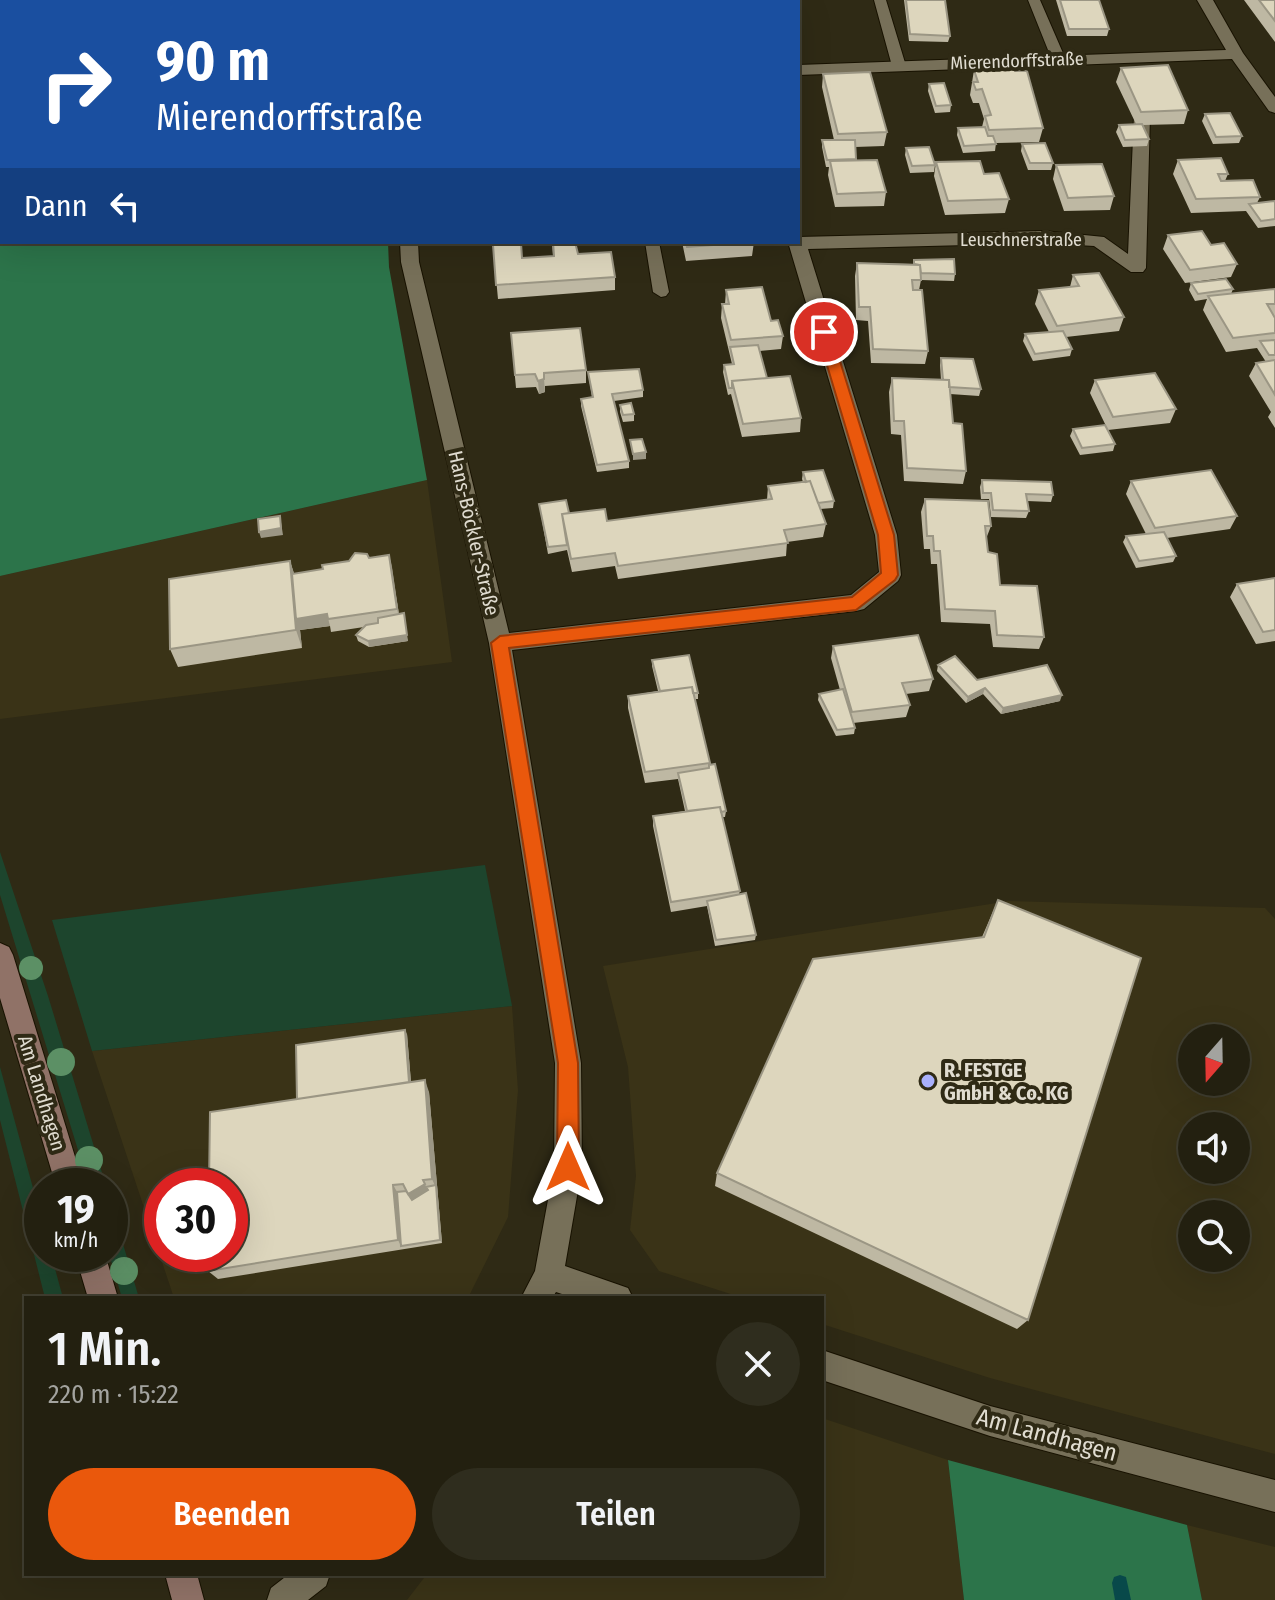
<!DOCTYPE html>
<html lang="de">
<head>
<meta charset="utf-8">
<style>
  :root { --surface:#232010; --page:#2f2d1e; --text:#f1f3f6; --muted:#a3a39f; --line:#403e30; --accent:#ea580c }
  body { margin:0; font-family:"Fira Sans Condensed",sans-serif; background:var(--page); color:var(--text); height:100vh; display:flex; flex-direction:column; font-size:30px; white-space:nowrap }
  * { box-sizing:border-box; margin:0 }
  p { font-size:26px; color:var(--muted) }
  .icon { flex:none; width:44px; height:44px; fill:none; stroke:currentColor; stroke-width:2; stroke-linecap:round; stroke-linejoin:round }
  .map { position:relative; flex:1; overflow:hidden }
  .drawer { position:absolute; left:24px; top:1296px; width:800px; height:280px; display:flex; flex-direction:column; background:var(--surface); border-radius:0px; box-shadow:0 8px 32px #0002,0 0 0 2px var(--line) }
  .drawer>* { flex:none }
  .guide { position:absolute; left:0px; top:0px; width:800px; height:244px; box-shadow:0 8px 32px #0002,0 0 0 2px var(--line); background:#1a4fa0; color:#fff; overflow:hidden }
  .needle { width:52px; rotate:200deg }
  .tools { position:absolute; left:1178px; top:1024px; display:grid; gap:16px }
  .tools a { display:grid; place-items:center; width:72px; height:72px; border-radius:50%; background:var(--surface); box-shadow:0 8px 32px #0002,0 0 0 2px var(--line); font-size:40px }
  .speed { position:absolute; left:24px; top:1168px; display:flex; gap:16px; font-size:40px; font-weight:700; text-align:center }
  .speed>* { display:grid; place-content:center; width:104px; height:104px; border-radius:50%; background:var(--surface); box-shadow:0 8px 32px #0002,0 0 0 2px var(--line); line-height:1 }
  .speed small { font-size:20px; font-weight:400 }
  .speed .limit { border:12px solid #d22; background:#fff; color:#111 }
  .pin { position:absolute; display:grid; place-items:center; width:68px; height:68px; color:#fff; margin:-34px; border:4px solid #fff; border-radius:50%; box-shadow:0 2px 8px #0007 }
  .me { position:absolute; width:88px; margin:-44px; rotate:0deg; stroke-linejoin:round; filter:drop-shadow(0 0 6px #0008) }
  .turn { display:flex; align-items:center; gap:28px; height:168px; padding:0 24px; font-size:36px }
  .turn .icon { width:104px; height:104px; stroke-width:2.5 }
  .turn b { display:block; font-size:56px; line-height:68px }
  .then { display:flex; align-items:center; height:76px; padding:0 24px; background:#0003; gap:16px; font-size:30px }
  .round { display:grid; place-items:center; flex:none; width:84px; height:84px; border-radius:42px; background:var(--page) }
  .headline { display:flex; align-items:center; justify-content:space-between; height:136px; padding:0 24px }
  h1 { font-size:48px; font-weight:600; line-height:60px }
  .primary-button { display:flex; gap:16px; margin-top:auto; padding:16px 24px }
  .primary-button a { flex:1; height:92px; border-radius:48px; background:var(--accent); color:#fff; font-size:32px; font-weight:600; line-height:92px; text-align:center }
  .primary-button a+a { background:var(--page); color:var(--text) }
  .map>svg:first-child { display:block }
  .built { fill:#3a3317; fill-rule:evenodd }
  .green { fill:#1d452d }
  .forest { fill:#2c744a }
  .lines { fill:none; stroke-linecap:round; stroke-linejoin:round }
  .stream { fill:#08494a; fill-rule:evenodd }
  .lane-casing { stroke:#181201; stroke-width:2 }
  .street-casing { stroke:#181201; stroke-width:2 }
  .secondary-casing { stroke:#181201; stroke-width:2 }
  .lane { fill:#777059; fill-rule:evenodd }
  .street { fill:#777059; fill-rule:evenodd }
  .secondary { fill:#907267; fill-rule:evenodd }
  .tree { fill:#5c9065 }
  .wall { fill:#beb8a3 }
  .shaded-wall { fill:#9b9684 }
  .building { fill:#ddd6bd; stroke:#9b9684; stroke-width:2 }
  .route { fill:#ea580c; stroke:#983908; stroke-width:2 }
  .poi-dot { fill:#a9b0fc; stroke:#2f2a15; stroke-width:3 }
  .labels { text-anchor:middle; stroke-width:8; stroke-linejoin:round; paint-order:stroke }
  .far-street-label { font-size:18px; fill:#e0dcd0; stroke:#2f2a15 }
  .street-label { font-size:20px; fill:#e0dcd0; stroke:#2f2a15 }
  .poi-label { font-size:20px; font-weight:bold; fill:#e0dcd0; stroke:#2f2a15; text-anchor:start }
  .near-street-label { font-size:24px; fill:#e0dcd0; stroke:#2f2a15 }
</style>
</head>
<body>
<div class="map">
<svg width="1275" height="1600" viewBox="0 0 1275 1600">
  <rect width="100%" height="100%" fill="#2f2a15"/>
  <path class="built" d="M427 480 452 662 0 719V576Z
    M1009 901 1265 908 1275 919V1454L990 1378 822 1324V1298H743L659 1271 630 1230 636 1176 628 1067 603 966ZM1192 1038H1236V1082H1192ZM1192 1126H1236V1170H1192ZM1192 1214H1236V1258H1192Z
    M512 1006 518 1090 508 1217 468 1298H174L92 1051ZM162 1186H230V1254H162Z
    M822 1418 948 1460 964 1600H407L427 1574H822Z
    M1187 1525 1275 1547V1600H1202Z"/>
  <path class="green" d="M0 852 48 996 106 1186H89L0 895Z
    M485 865 512 1006 92 1051 52 920Z
    M0 1067 42 1221V1254H51L63 1298H45L0 1120Z
    M110 1200 139 1298H122L109 1254Z"/>
  <path class="forest" d="M0 0H382L2 2V242H388L389 267 427 480 0 576Z
    M948 1460 1187 1525 1202 1600H964Z"/>
  <g class="lines">
    <path class="stream" d="M1120 1575 1126 1577 1131 1600H1115L1112 1583 1114 1577Z"/>
    <g class="lane-casing">
      <path id="lane" d="M874 0H886L906 66 904 69 892 66Z
        M1028 0H1040L1066 60 1064 63 1052 60Z
        M645 242H659L669 292 666 296 661 297 653 292Z"/>
    </g>
    <g class="street-casing">
      <path id="street" d="M403 0H419L402 2Z
        M1197 0H1213L1243 53 1275 97V113L1269 111 1232 59 798 75V65L1226 50Z
        M1142 110 1150 115 1146 268 1143 272H1131L1094 246 1044 243 808 249 897 535 901 575 898 581 864 609 856 611 512 650 581 1063 582 1167 565 1266 628 1288 633 1298H574L556 1292 552 1298H521L535 1271 554 1167 555 1063 489 643 401 262 400 242H418L419 262 509 633 851 595 879 572 875 535 788 242H798V237L1044 231 1104 237 1128 254 1134 115Z
        M822 1350 990 1406 1275 1480V1512L990 1436 822 1380Z
        M289 1574H330L326 1586 308 1600H267L271 1588Z"/>
    </g>
    <g class="secondary-casing">
      <path id="secondary" d="M0 943 9 947 13 955 84 1186H56L0 998Z
        M75 1254H105L118 1298H88Z
        M165 1574H197L204 1600H172Z"/>
    </g>
    <use href="#lane" class="lane"/>
    <use href="#street" class="street"/>
    <use href="#secondary" class="secondary"/>
  </g>
  <g class="tree">
    <circle cx="31" cy="968" r="12"/>
    <circle cx="61" cy="1062" r="14"/>
    <circle cx="89" cy="1160" r="14"/>
    <circle cx="124" cy="1271" r="14"/>
  </g>
  <path class="wall" d="M460 0H551L478 2H460Z
    M904 0H945L950 36 948 42 909 41Z
    M1056 0H1099L1109 29 1107 36H1067Z
    M1244 0H1275V42Z
    M1121 68 1188 110 1184 124 1143 125 1149 139 1147 146 1123 147 1116 132 1119 125 1136 124 1116 82Z
    M974 70 1043 128 1039 142 996 143 995 151 963 153 957 135 958 128 982 127 984 119 979 103H973L970 95Z
    M823 74 887 132 884 146 855 147 856 160 886 192 884 206 835 207 828 175 829 167H826L822 147V140H834L822 87Z
    M929 84 951 105 950 112 935 113 928 91Z
    M1205 114 1242 136 1239 143 1213 144 1202 121Z
    M1022 144 1053 163 1051 170H1028L1021 151Z
    M906 148 935 165 934 172 910 173 905 155Z
    M1178 160 1228 174 1225 181 1260 197 1257 203 1275 201V226L1258 228 1246 211 1191 213 1173 174Z
    M936 162 984 174 1009 199 1005 213 945 215 934 176Z
    M1056 165 1114 196 1110 210 1064 211 1053 179Z
    M1168 235 1211 245 1237 264 1231 277 1185 283 1163 249Z
    M552 242 578 254 615 277V290L498 299 493 245 522 258 553 256Z
    M682 242H754L752 256 686 261Z
    M914 260 955 274 954 281 921 280 919 290 928 351 925 364 871 363 868 321 856 320 855 276 857 263 913 264Z
    M1073 275 1124 317 1119 331 1066 337 1072 349 1070 356 1033 361 1023 341 1025 334 1049 332 1035 304 1039 290 1070 287Z
    M1191 283 1233 289 1231 294 1275 289V428L1268 417 1271 412 1249 376 1256 363 1266 362 1257 348 1226 352 1203 310 1207 299 1195 301 1189 290Z
    M726 290 771 321 783 336 781 349 760 351 767 378 801 418 800 432 742 437 731 394 728 395 723 372 724 365 732 364 721 318 722 304H725Z
    M511 333 586 370V383L545 386V392L539 394 536 387 516 388Z
    M941 358 981 389 979 396 950 394 953 423 966 471 963 484 904 481 901 435 891 434 889 392 892 378 941 380 940 365Z
    M588 372 643 390V397L614 401 629 461V468L597 472 581 406V399L592 397Z
    M1095 380 1176 409 1170 423 1108 430 1115 444 1113 451 1080 455 1070 436 1073 429 1106 426 1090 393Z
    M620 405 634 414V421L623 422 620 412Z
    M803 472 834 501 833 508 820 509 826 524 823 537 787 542 786 556 618 579 615 566 572 572 567 550 548 554 539 504 569 513 607 521 767 500 768 486 803 482 802 479Z
    M982 480 1053 495 1051 502 1027 501 1029 511 1026 518 991 517 989 499H981L980 487Z
    M1131 481 1237 516 1230 529 1167 538 1176 556 1173 562 1136 568 1123 542 1126 536 1146 534 1126 494Z
    M925 499 991 526 986 539 988 552 1000 585 1044 637 1039 649 993 647 990 624 941 622 937 564H931L930 549H924L921 512Z
    M389 555 399 614 408 641 369 647 358 641 356 635 364 627 331 632 330 626 300 630 302 648 178 667 170 649 290 561 294 574 323 569 369 558Z
    M1275 578V641L1256 644 1230 597 1237 584Z
    M833 646 933 679 929 691 906 694 910 705 906 717 853 723 855 728 854 734 836 736 818 700 819 694 840 690 831 658Z
    M652 660 698 693V699H695L709 765 726 811 725 817H722L740 891 739 894 756 935 755 940 715 946 707 906 671 912 653 826V816L685 811 678 779 645 783 628 708V696L658 691 652 666Z
    M938 665 977 680 1060 701 1001 714 983 694 966 703 937 671Z
    M998 900 1028 1320 1017 1329 715 1186 717 1173 982 937Z
    M407 1034 411 1082 429 1092 442 1243 218 1279 208 1271 297 1099Z"/>
  <path class="shaded-wall" d="M544 379 545 392 539 394 538 381Z
    M646 452V459L633 460V454Z
    M280 516 283 535 261 538 259 532Z
    M389 555 392 567 400 621 397 609Z
    M290 561 296 579 327 614 330 626 300 630 302 648 296 630Z
    M404 613 408 641 369 647 368 641Z
    M985 688 983 694 966 703 968 697Z
    M1062 695 1060 701 1001 714 1003 708Z
    M405 1030 407 1034 412 1095 410 1091Z
    M425 1080 429 1092 442 1243 440 1240 436 1188 432 1179Z
    M425 1184 429 1194 413 1204 408 1194Z
    M393 1185 399 1195 401 1246 398 1240Z"/>
  <path class="building" d="M603 0H640L639 2H603Z
    M756 0H792V1L798 2H756Z
    M906 0H945L950 36 910 34Z
    M1060 0H1099L1109 29H1069Z
    M1259 0H1275V21Z
    M1168 65 1188 110 1141 112 1121 68Z
    M1014 68 1015 71H1027L1043 128 989 130 985 116 991 115 982 89 976 90 973 82H978L974 70Z
    M870 72 887 132 838 134 823 74Z
    M944 83 951 105 936 106 929 84Z
    M1230 113 1242 136 1216 137 1205 114Z
    M1142 124 1149 139 1125 140 1119 125Z
    M985 127 988 136H993L996 144 964 146 958 128Z
    M822 140H855L856 159 827 160Z
    M1045 143 1053 163H1030L1022 144Z
    M929 147 935 165 912 166 906 148Z
    M1221 158 1228 174H1218L1221 181 1253 180 1260 197 1196 199 1178 160Z
    M877 160 886 192 837 194 830 161Z
    M980 161 984 174 999 173 1009 199 948 201 936 162Z
    M1102 164 1114 196 1068 198 1056 165Z
    M1275 201V219L1261 221 1249 204Z
    M1202 231 1211 245 1224 243 1237 264 1190 270 1168 235Z
    M553 242H575L578 254 611 252 615 277 496 285 493 245 521 243 522 258 554 256Z
    M686 242H754L687 247Z
    M954 259 955 274 921 273 920 265 914 264V260Z
    M857 263 920 265 921 280H912L913 290H922L928 351 873 349 870 307H859Z
    M1099 273 1124 317 1057 326 1039 290 1079 286 1073 275Z
    M1226 279 1233 289 1198 294 1191 283Z
    M762 287 771 321 778 320 783 336 731 340 722 304H729L726 290Z
    M1275 289V304H1267L1275 318V333L1233 338 1208 296Z
    M580 328 586 370 544 373V379L538 381 535 374 515 375 511 333Z
    M1063 331 1072 349 1035 354 1025 334Z
    M1275 340V355H1269L1260 341Z
    M758 345 767 378 732 381V388H729L724 365 734 364 730 347Z
    M941 358 973 359 981 389 949 387V380H943Z
    M1275 360V395L1256 363Z
    M639 369 643 390 612 394 629 461 597 465 581 399 593 397 588 372Z
    M1155 373 1176 409 1113 417 1095 380Z
    M790 376 801 418 743 424 732 381Z
    M892 378 949 380 953 423 962 424 966 471 907 468 904 421H894Z
    M631 403 634 414 623 415 620 405Z
    M1105 425 1115 444 1082 448 1073 429Z
    M642 439 646 452 633 454 630 440Z
    M823 470 834 501 818 503 810 481 806 482 803 472Z
    M1211 470 1237 516 1155 528 1131 481Z
    M982 480 1051 482 1053 495 1026 494 1029 511 993 510 991 493H983Z
    M810 481 826 524 784 530 788 543 618 566 615 553 571 559 562 514 605 509 607 521 772 499 768 486Z
    M925 499 988 501 991 526H985L988 552 997 554 1000 585 1037 586 1044 637 997 635 995 611 945 609 940 551H934L933 536H927Z
    M566 500 569 513 562 514 567 545 548 547 539 504Z
    M280 516 281 528 259 532 258 519Z
    M1164 532 1176 556 1139 561 1126 536Z
    M355 553 367 554 369 558 389 555 397 609 328 619 327 614 296 619 292 574 323 569 322 565 349 561Z
    M290 561 296 630 170 649 169 579Z
    M1275 578V630L1263 632 1237 584Z
    M404 613 407 635 368 641 356 635 366 625 378 623V618Z
    M918 635 933 679 902 683 910 705 852 712 833 646Z
    M689 655 698 693H693L692 687 660 691 652 660Z
    M955 656 977 680 1047 665 1062 695 1003 708 985 688 968 697 938 665Z
    M692 687 710 763 645 772 628 696Z
    M843 689 855 728 837 730 819 694Z
    M715 764 726 811 721 812 720 807 687 811 678 773 709 768V765Z
    M720 807 740 891 671 902 653 816Z
    M746 893 756 935 716 940 707 901Z
    M998 900 1141 958 1028 1320 717 1173 813 959 984 937Z
    M405 1030 409 1082 297 1099 296 1045Z
    M425 1080 432 1179 423 1180 425 1184 408 1194 403 1184 393 1185 398 1240 208 1271V1254H230V1186H209L210 1112Z
    M436 1185 440 1240 401 1246 397 1192 406 1191 412 1200 428 1190 426 1187Z"/>
  <path class="route" d="M824 327 831 332 894 535 898 575 895 580 856 610 509 648 578 1063 579 1167 576 1174 568 1177 560 1174 557 1167 558 1063 491 643 500 636 852 597 881 573 878 535 817 332Z"/>
  <circle class="poi-dot" cx="928" cy="1081" r="8"/>
  <g class="labels">
    <g class="far-street-label">
      <text transform="translate(1017 61) rotate(-2)" y="6">Mierendorffstraße</text>
      <text x="1021" y="246">Leuschnerstraße</text>
    </g>
    <g class="street-label">
      <text transform="translate(474 533) rotate(77)" y="7">Hans-Böckler-Straße</text>
      <text transform="translate(42 1093) rotate(73)" y="7">Am Landhagen</text>
    </g>
    <g class="poi-label">
      <text x="944" y="1077">R. FESTGE<tspan x="944" dy="23">GmbH &amp; Co. KG</tspan></text>
    </g>
    <g class="near-street-label">
      <text transform="translate(1047 1435) rotate(15)" y="8">Am Landhagen</text>
    </g>
  </g>
</svg>
<div class="tools">
<a><svg class="needle" viewBox="-14 -14 28 28"><path d="M0-13l5 13h-10z" fill="#e53935"/><path d="M0 13l5-13h-10z" fill="#a3a39f"/></svg></a>
<a><svg class="icon" aria-label="sound" viewBox="0 0 24 24"><path d="M4 9h4l5-4v14l-5-4H4zM17 9q2 3 0 6"/></svg></a>
<a><svg class="icon" aria-label="search" viewBox="0 0 24 24"><circle cx="10" cy="10" r="6"/><path d="M15 15l6 6"/></svg></a>
</div>
<div class="speed"><div>19<small>km/h</small></div><div class="limit">30</div></div>
<div class="pin" style="left:824px;top:332px;background:#d93025"><svg class="icon" aria-label="arrive" viewBox="0 0 24 24"><path d="M6 21V4h12l-3 4 3 4H6"/></svg></div>
<svg class="me" style="left:568px;top:1167px" viewBox="-20 -20 40 40"><path d="M0-17L14 15 0 8-14 15z" fill="#ea580c" stroke="#fff" stroke-width="4"/></svg>
<div class="guide">
<div class="turn"><svg class="icon" aria-label="right" viewBox="0 0 24 24"><path d="M7 20v-9h11M14 6l5 5-5 5"/></svg><div><b>90 m</b>Mierendorffstraße</div></div>
<div class="then">Dann<svg class="icon" aria-label="left" viewBox="0 0 24 24"><path d="M17 20v-9H6M10 6l-5 5 5 5"/></svg></div>
</div>
<section class="drawer">
<div class="headline"><div><h1>1 Min.</h1><p>220 m · 15:22</p></div><a class="round"><svg class="icon" aria-label="close" viewBox="0 0 24 24"><path d="M6 6l12 12M18 6L6 18"/></svg></a></div>
<div class="primary-button"><a>Beenden</a><a>Teilen</a></div>
</section>
</div>
</body>
</html>
